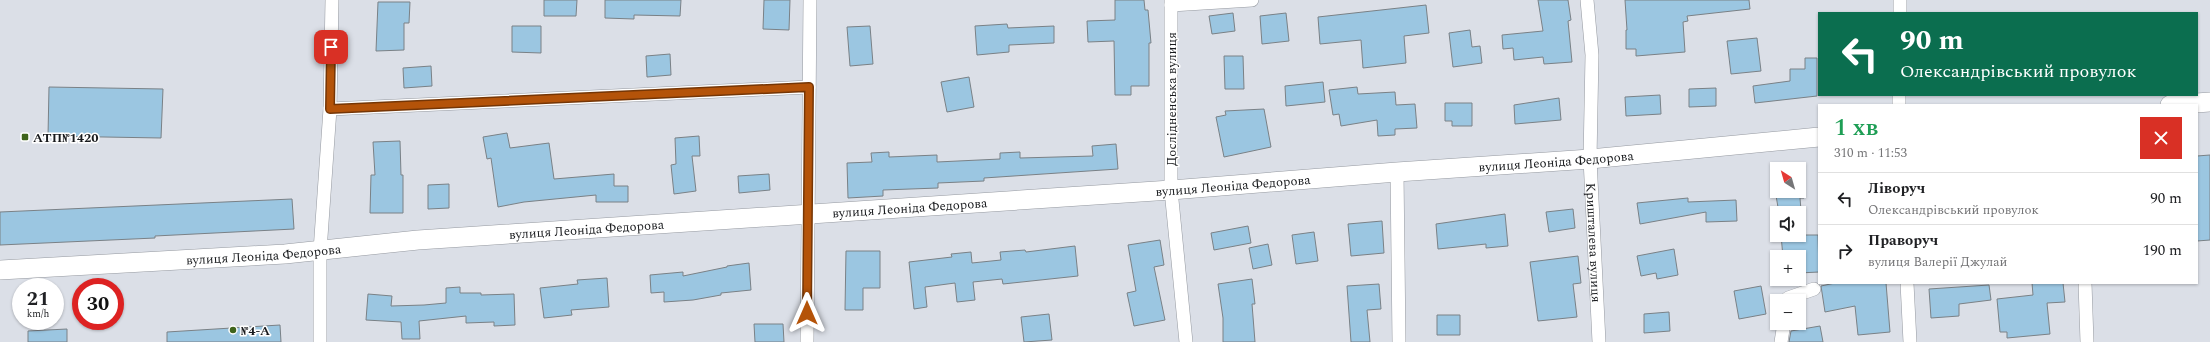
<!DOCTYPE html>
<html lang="uk">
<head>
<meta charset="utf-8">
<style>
  :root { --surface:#fff; --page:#f2f2f2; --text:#202124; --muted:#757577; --line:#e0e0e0 }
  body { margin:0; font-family:Spectral,serif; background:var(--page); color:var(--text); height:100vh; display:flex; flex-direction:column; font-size:15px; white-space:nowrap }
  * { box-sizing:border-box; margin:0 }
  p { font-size:13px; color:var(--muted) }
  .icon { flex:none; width:22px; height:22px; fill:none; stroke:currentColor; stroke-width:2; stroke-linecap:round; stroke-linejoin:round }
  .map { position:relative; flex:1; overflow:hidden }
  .drawer { position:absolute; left:1818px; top:104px; width:380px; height:180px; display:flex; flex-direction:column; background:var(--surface); border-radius:0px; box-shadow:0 1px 3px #0004 }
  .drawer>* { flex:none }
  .banner { position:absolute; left:1818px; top:12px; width:380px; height:84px; border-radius:0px; box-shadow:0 1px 3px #0004; background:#0b6e4f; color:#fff; overflow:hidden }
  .needle { width:26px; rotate:323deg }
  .fabs { position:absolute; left:1770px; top:162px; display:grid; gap:8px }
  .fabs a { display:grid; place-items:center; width:36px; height:36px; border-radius:0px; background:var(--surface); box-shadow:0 1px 3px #0004; font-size:20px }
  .speed { position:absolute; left:12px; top:278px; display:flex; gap:8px; font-size:20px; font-weight:700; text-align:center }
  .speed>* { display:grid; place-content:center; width:52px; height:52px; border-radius:50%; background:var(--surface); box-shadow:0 1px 3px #0004; line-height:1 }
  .speed small { font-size:10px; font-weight:400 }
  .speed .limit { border:6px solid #d22; background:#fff; color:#111 }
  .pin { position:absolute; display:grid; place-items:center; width:34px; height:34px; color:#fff; margin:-17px; border-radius:8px; box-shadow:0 2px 6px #0006 }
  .me { position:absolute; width:44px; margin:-22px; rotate:0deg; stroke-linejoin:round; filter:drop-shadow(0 0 3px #0008) }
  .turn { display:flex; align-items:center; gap:14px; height:84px; padding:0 16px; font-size:18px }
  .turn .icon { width:52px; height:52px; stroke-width:2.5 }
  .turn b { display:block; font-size:28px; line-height:34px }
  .round { display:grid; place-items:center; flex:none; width:42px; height:42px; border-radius:0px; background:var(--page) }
  .overview { display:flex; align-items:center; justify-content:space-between; height:68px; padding:0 16px }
  h1 { font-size:24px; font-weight:600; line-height:30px; color:#1e9e55 }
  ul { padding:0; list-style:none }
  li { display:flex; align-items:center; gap:12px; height:52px; padding:0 16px; border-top:1px solid var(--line) }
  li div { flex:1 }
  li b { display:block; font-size:15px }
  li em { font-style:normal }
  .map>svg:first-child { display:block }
  .building { fill:#9bc6e1; stroke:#7a8186 }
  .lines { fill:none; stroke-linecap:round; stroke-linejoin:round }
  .street-casing { stroke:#9599a0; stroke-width:14 }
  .secondary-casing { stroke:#9599a0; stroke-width:20 }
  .street { stroke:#fff; stroke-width:13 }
  .secondary { stroke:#fff; stroke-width:19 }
  .route-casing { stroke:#753606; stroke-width:10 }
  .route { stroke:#b45309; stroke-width:7 }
  .poi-dot { fill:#3f641c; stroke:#fff; stroke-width:1.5 }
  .labels { text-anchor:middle; stroke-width:3; stroke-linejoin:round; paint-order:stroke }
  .street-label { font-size:13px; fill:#181a1d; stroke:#fff }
  .poi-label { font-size:13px; font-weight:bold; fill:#181a1d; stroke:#fff; text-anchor:start }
</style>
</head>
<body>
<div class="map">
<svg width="2210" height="342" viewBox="0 0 2210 342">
  <rect width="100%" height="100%" fill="#dbdfe7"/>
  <path class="building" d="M544 0H577L576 16H544Z
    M605 0H681L680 16 634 15V19L605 18Z
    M764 0H790L789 30 763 29Z
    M1115 0H1144L1145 10H1148L1151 43H1149V86H1131V95H1115L1114 41 1088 42 1087 21 1115 20Z
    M1538 0H1568L1571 20 1568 21 1572 62 1544 64 1543 57 1514 60 1513 48 1503 49 1502 35 1543 31Z
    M1625 0H1749L1750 9 1687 16 1688 21 1683 22 1685 52 1636 56V49H1626V30H1627Z
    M378 2H410L409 23H404V50L376 51Z
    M1426 5 1429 33 1404 36 1406 63 1363 68 1361 40 1320 44 1318 17Z
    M1233 13 1235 31 1212 34 1209 16Z
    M1286 13 1289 41 1262 44 1260 16Z
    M1007 24 1008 28 1054 26V43L1009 45V52L977 55 975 26Z
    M512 26H541V53L512 52Z
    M870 26 873 64 850 66 847 27Z
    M1470 30 1472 47 1480 46 1482 63 1453 67 1449 33Z
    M1757 38 1761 71 1731 74 1727 41Z
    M670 54 671 75 647 77 646 56Z
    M1224 56H1243L1244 89H1225Z
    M1805 58H1817V96L1755 103 1753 86 1790 81V69H1805Z
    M431 66 432 86 404 88 403 68Z
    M969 77 974 107 947 112 941 82Z
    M1323 82 1325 102 1286 106 1285 86Z
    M49 87 163 89 161 138 48 136Z
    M1357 87 1358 94 1395 92 1396 105 1415 104 1417 128 1395 129V135L1378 136 1377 120 1341 126 1339 114 1333 115 1329 90Z
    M1716 88V106L1689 107V89Z
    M1660 95 1661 114 1626 116 1625 97Z
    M1559 98 1561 120 1515 124 1514 105Z
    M1445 103H1472V126H1452V121H1445Z
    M1264 109 1271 147 1224 157 1216 117 1226 115 1225 111Z
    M507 133 510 148 549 143 554 179 614 174V186H628V202H596V195L524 202 498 207 491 158 487 159 483 137Z
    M699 136 700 156H692L696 191 674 194 671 165 676 164 675 138Z
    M400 141 401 175H403V213H370L371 175H375L373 142Z
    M1116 144 1118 169 984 178V181L938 183V188L883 190V196L848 198 847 163 872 162 871 153 889 152V157L937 155V162L1000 159V153L1020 152V158L1093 156 1092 146Z
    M2210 155V240L2197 241V156Z
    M769 174 770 190 739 193 738 176Z
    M1802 180 1804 198H1800L1803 235H1818L1819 272 1799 273V257H1783L1781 235H1799V213H1779L1774 184H1777V191H1799V181Z
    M449 184V208L428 209V185Z
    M1688 198V202L1736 200 1737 221 1706 222V212L1640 224 1637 203Z
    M292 199 294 229 155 236V238L0 245V212Z
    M1573 209 1575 228 1549 232 1546 212Z
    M1505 214 1508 246 1486 248V244L1438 249 1436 224Z
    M1382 221 1384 253 1351 256 1348 224Z
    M1248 226 1251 243 1214 250 1211 233Z
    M1314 232 1318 261 1296 264 1292 235Z
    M1160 240 1164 265 1154 267 1165 320 1134 326 1127 293 1136 291 1128 245Z
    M1268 244 1272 265 1253 269 1249 248Z
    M1075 246 1078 276 1003 284 1002 279 973 282 975 300 957 302 955 283 925 287 927 307 914 309 909 262 952 257 951 254 971 252 972 263 1001 260 1000 252 1025 250 1026 252Z
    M1674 249 1678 275 1657 279 1656 273 1641 276 1637 256Z
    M846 251H880V288H863V310H845Z
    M1578 256 1581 283 1573 284 1577 317 1538 321 1530 262Z
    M749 263 751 290 721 293V295L693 300 664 302V292L651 293 650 275 683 272V276L727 267V266Z
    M607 278 609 307 571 310 572 315 544 318 540 288 578 284 577 280Z
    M1252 279 1255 304H1252L1255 342H1223V318L1218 284Z
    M1835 283H1886L1890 332 1858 335 1855 306 1825 312 1821 286Z
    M2032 283H2063L2065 302 2047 303 2050 334 2007 338V332H2000L1997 299 2033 295Z
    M1379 284 1381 309 1367 310 1370 342H1351L1347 286Z
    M1989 285 1991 300 1959 304V316L1931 318 1929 289Z
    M1761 286 1766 314 1739 319 1734 291Z
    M460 287V293H481V295L514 294 515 325 494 326V322L466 323V316L419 321 420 339H402L401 322 366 320 368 294 392 296 391 306 424 305 446 303V288Z
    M1669 312 1670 331 1644 333V314Z
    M1049 314 1052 340 1024 342 1021 317Z
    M1437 315H1460V335H1437Z
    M754 324H783L784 342H755Z
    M280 325 281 342H167V332Z
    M1820 326 1823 342H1789L1791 331Z
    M67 329V342H28V331Z"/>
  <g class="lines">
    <g class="street-casing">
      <g id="street">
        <path d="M1171 0V190L1186 342"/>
        <path id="s1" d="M1587 0 1592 55 1590 159 1599 342"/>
        <path d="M1171 5 1252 0"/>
        <path d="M1900 13V0"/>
        <path d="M1899 105V95"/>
        <path d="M330 109 809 87"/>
        <path d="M1397 172 1399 342"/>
        <path d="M1907 283 1910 342"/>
        <path d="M2085 283 2087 342"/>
        <path d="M1787 301 1788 298 1814 289"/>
        <path d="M320 342V251L330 109 332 0"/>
        <path d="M807 342 810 0"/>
        <path d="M1781 342 1784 323"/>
      </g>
    </g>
    <g class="secondary-casing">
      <g id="secondary">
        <path d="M2170 105 2210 102"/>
        <path id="s2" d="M0 270 285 254 418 240 1171 190 1397 172 1590 159 1819 137"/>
      </g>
    </g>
    <use href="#street" class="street"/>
    <use href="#secondary" class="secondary"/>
  </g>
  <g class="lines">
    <g class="route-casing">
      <path id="route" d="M331 47 330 109 809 87 807 313"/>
    </g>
    <use href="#route" class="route"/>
  </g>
  <g class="poi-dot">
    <rect x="21" y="133" width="8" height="8" rx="2"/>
    <circle cx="233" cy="330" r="4"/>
  </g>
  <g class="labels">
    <g class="street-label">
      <text transform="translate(1171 99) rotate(-90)" y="5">Дослідненська вулиця</text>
      <text dy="5" stroke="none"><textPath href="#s2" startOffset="1560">вулиця Леоніда Федорова</textPath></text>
      <text dy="5" stroke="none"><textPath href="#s2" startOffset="1236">вулиця Леоніда Федорова</textPath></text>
      <text dy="5" stroke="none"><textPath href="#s2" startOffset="912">вулиця Леоніда Федорова</textPath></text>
      <text dy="5" stroke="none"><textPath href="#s2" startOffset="588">вулиця Леоніда Федорова</textPath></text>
      <text dy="5" stroke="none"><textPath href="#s1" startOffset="243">Кришталева вулиця</textPath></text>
      <text dy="5" stroke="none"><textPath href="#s2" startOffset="264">вулиця Леоніда Федорова</textPath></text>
    </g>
    <g class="poi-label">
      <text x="33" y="142">АТП№1420</text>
      <text x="241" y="335">№4-А</text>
    </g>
  </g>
</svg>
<div class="fabs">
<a><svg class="needle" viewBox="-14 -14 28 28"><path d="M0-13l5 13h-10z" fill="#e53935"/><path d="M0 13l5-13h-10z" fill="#757577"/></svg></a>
<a><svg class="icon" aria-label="sound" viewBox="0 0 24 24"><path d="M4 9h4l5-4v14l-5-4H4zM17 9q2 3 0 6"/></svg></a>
<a>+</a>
<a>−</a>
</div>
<div class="speed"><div>21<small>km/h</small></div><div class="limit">30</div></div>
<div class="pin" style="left:331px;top:47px;background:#d93025"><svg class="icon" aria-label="arrive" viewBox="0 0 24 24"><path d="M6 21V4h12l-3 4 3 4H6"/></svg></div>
<svg class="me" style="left:807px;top:313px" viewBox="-20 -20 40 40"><path d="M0-17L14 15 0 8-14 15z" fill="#b45309" stroke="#fff" stroke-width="4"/></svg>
<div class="banner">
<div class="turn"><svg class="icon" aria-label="left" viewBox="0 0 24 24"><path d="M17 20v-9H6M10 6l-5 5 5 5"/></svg><div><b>90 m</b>Олександрівський провулок</div></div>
</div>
<section class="drawer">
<div class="overview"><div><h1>1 хв</h1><p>310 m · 11:53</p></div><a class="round" style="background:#d93025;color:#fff"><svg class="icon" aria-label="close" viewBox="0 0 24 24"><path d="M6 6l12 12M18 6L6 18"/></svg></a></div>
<ul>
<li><svg class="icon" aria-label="left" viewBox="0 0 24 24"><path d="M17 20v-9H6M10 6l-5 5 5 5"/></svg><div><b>Ліворуч</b><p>Олександрівський провулок</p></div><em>90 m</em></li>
<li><svg class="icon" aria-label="right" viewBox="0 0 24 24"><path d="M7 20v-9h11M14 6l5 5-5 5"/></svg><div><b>Праворуч</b><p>вулиця Валерії Джулай</p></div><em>190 m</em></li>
</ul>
</section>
</div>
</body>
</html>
